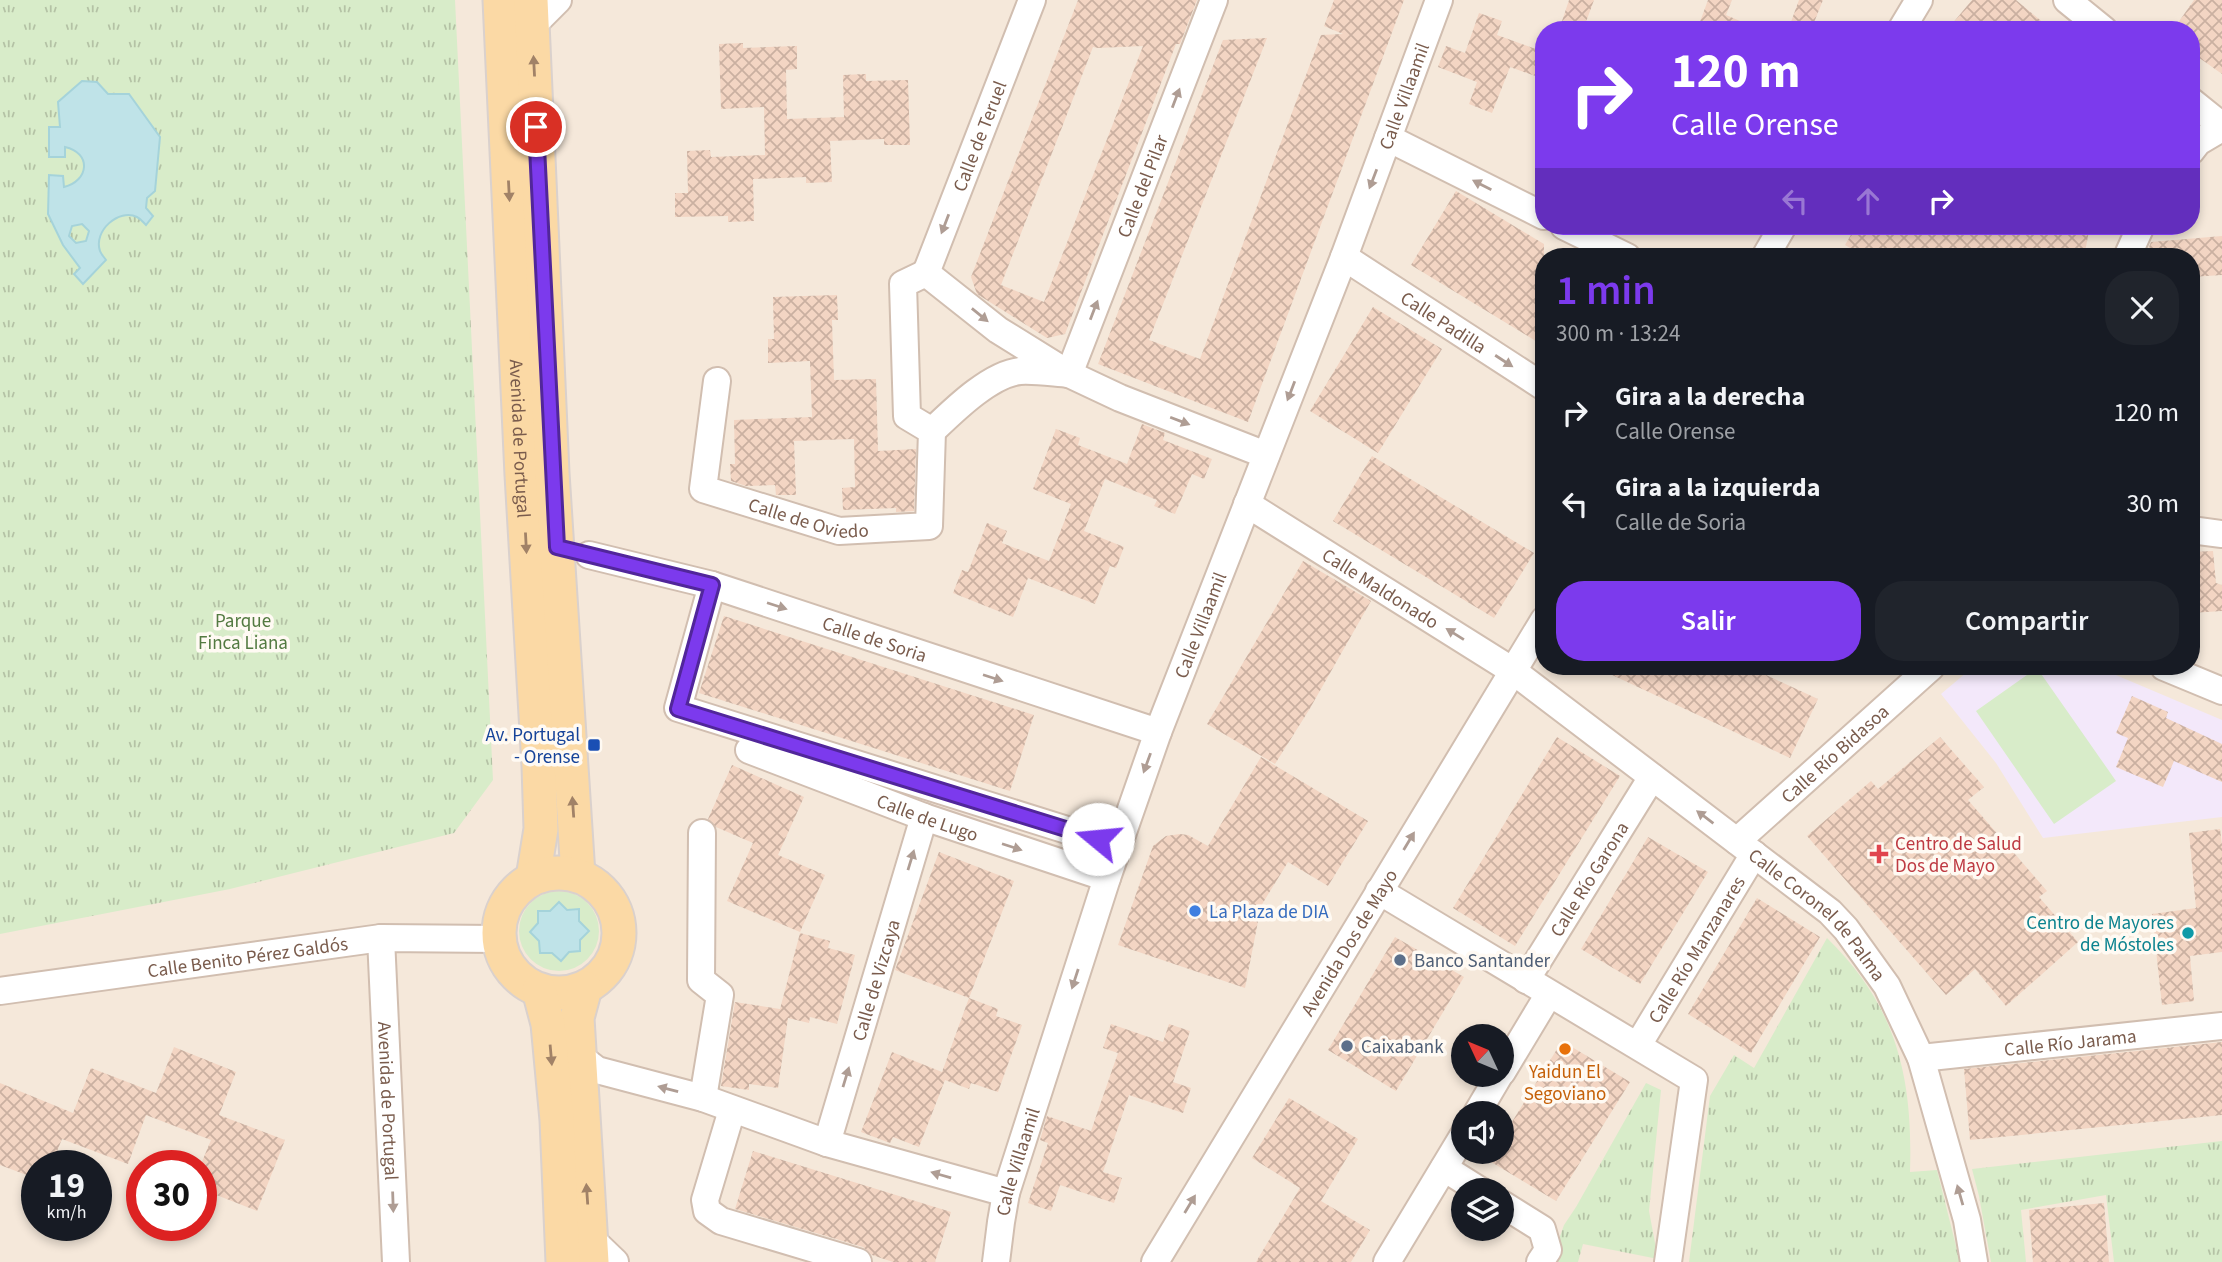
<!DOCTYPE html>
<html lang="es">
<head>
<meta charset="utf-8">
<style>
  :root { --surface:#171b24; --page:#20242c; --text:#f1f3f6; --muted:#9ea1a6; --accent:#7c3aed }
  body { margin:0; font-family:"Source Sans 3",sans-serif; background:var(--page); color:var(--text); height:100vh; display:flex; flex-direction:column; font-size:26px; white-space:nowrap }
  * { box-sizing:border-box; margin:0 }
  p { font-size:23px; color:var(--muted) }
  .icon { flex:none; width:38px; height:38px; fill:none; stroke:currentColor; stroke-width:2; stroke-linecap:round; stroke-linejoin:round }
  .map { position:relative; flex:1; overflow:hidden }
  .panel { position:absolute; left:1535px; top:248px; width:665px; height:427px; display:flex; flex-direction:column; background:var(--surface); border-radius:28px; box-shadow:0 4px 10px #0003 }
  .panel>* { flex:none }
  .guide { position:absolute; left:1535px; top:21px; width:665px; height:214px; border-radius:28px; box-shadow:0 4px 10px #0003; background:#7c3aed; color:#fff; overflow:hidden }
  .needle { width:46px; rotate:314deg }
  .controls { position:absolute; left:1451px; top:1024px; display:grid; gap:14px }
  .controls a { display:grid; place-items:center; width:63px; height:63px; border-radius:50%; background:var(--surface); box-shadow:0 4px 10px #0003; font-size:35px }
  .speed { position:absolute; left:21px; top:1150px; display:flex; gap:14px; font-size:35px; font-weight:700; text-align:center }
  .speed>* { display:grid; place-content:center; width:91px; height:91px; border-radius:50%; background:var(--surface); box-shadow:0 4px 10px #0003; line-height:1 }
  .speed small { font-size:18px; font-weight:400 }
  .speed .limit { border:10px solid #d22; background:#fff; color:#111 }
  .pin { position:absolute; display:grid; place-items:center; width:60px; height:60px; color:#fff; margin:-30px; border:4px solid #fff; border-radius:50%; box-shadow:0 2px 7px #0007 }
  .me { position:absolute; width:77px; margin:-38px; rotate:287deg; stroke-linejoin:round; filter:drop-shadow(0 0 5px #0008) }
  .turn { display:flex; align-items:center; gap:24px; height:147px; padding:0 21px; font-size:32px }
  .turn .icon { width:91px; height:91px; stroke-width:2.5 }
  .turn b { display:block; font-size:49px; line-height:60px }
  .lanes { display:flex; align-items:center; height:66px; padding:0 21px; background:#0003; justify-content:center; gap:35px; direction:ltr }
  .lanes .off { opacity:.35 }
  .round { display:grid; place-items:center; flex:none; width:74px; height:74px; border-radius:28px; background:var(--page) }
  .summary { display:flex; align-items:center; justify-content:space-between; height:119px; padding:0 21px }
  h1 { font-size:42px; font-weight:600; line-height:52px; color:var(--accent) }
  .action { display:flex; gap:14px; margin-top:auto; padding:14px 21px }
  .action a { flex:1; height:80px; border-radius:28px; background:var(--accent); color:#fff; font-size:28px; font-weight:600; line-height:80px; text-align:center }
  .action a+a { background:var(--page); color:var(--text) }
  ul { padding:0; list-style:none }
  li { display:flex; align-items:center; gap:21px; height:91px; padding:0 21px }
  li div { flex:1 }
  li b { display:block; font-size:26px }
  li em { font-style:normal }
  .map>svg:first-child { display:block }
  .residential { fill:#f5e8da; fill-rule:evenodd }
  .education { fill:#f3e8fa }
  .grass { fill:#d8ecc9 }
  .park { fill:url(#park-tufts) }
  .water { fill:#bfe3e8; stroke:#a5d3da; stroke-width:2; fill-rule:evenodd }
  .building { fill:url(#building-cross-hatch); fill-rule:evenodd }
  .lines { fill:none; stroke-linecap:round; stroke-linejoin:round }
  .minor-casing { stroke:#d1beb0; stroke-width:30 }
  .major-casing { stroke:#dad1cd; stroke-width:37 }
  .minor { stroke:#fff; stroke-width:26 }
  .major { stroke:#fbd9a5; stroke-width:33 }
  .oneway { fill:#a18267 }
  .oneway2 { fill:#af9d94 }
  .route-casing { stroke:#51269a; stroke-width:18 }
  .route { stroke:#7c3aed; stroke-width:12 }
  .transit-dot { fill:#1a4fb4; stroke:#fffaf3; stroke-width:2.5 }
  .health-dot { fill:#e0444e; stroke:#fffaf3; stroke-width:2.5 }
  .shop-dot { fill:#3f7fe0; stroke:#fffaf3; stroke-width:2.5 }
  .culture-dot { fill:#0f9aa8; stroke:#fffaf3; stroke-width:2.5 }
  .service-dot { fill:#5c6f8a; stroke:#fffaf3; stroke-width:2.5 }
  .food-dot { fill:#e8710a; stroke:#fffaf3; stroke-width:2.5 }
  .labels { text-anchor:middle; stroke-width:7; stroke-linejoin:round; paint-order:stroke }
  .street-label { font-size:19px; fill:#7a5c4d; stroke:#fffaf3 }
  .park-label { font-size:19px; fill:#537a41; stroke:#fffaf3 }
  .transit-label { font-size:19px; fill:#164399; stroke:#fffaf3; text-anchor:end }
  .health-label { font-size:19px; fill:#be3a42; stroke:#fffaf3; text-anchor:start }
  .shop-label { font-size:19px; fill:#366cbe; stroke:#fffaf3; text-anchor:start }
  .culture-label { font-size:19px; fill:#0d838f; stroke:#fffaf3; text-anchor:end }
  .service-label { font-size:19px; fill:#4e5e75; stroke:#fffaf3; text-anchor:start }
  .food-label { font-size:19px; fill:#c56008; stroke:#fffaf3 }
</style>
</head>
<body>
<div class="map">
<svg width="2222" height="1262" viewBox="0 0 2222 1262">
  <defs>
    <pattern id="park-tufts" width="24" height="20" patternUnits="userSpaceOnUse" patternTransform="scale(1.75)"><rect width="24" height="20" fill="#d8ecc9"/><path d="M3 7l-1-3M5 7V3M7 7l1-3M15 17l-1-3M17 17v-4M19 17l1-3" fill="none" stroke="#b4c2a5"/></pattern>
    <pattern id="building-cross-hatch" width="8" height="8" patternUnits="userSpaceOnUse" patternTransform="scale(1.75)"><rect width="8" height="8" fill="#f3d5c3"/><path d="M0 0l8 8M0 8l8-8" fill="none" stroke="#cab0a1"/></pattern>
  </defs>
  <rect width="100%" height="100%" fill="#fdf6ec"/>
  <path class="residential" d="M0 0H2222V1262H0ZM1544 30H2191V226H1544ZM1544 257H2191V667H1544ZM1463 1036H1502V1074H1463ZM1463 1113H1502V1152H1463ZM37 1166H96V1225H37ZM142 1166H201V1225H142ZM1463 1190H1502V1228H1463Z"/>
  <path class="education" d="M1973 667H2097L2222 720V817L2043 838 1996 763 1941 694Z"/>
  <path class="grass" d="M2037 668 2116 781 2054 824 1976 711Z
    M519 931a40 40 0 1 1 80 0a40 40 0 1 1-80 0Z"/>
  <path class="park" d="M0 0H455L493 780 454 833 230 889 0 934Z
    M1827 938C1897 1006 1913 1078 1910 1172L1937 1170 1960 1262H1689L1710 1096 1734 1055 1754 1068Z
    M1646 1083 1661 1090 1649 1211 1658 1259 1583 1244 1578 1262H1551L1564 1225 1576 1207Z
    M2222 1141V1262H2114L2106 1195 2021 1210 2026 1262H1991L1979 1196 1972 1169Z"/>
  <path class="water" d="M82 81 97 82 108 94H129L160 137 155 191 147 198 146 208 153 216 146 225C143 222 141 219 137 217 119 208 93 231 100 251 101 254 104 257 106 260L83 284 74 274 80 268 63 245 48 214 49 175 63 176 64 187C89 181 92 153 65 147V157H49V127H60L58 102ZM82 224 89 231 86 241 76 243 69 236 72 226Z
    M559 902 567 910 579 909V921L589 931 580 940V951L569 952 561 961 552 953H540L539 941 530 932 538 923V911H550Z"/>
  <path class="building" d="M1078 0H1197L1180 44H1176L1065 334 1047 338 977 294 971 277ZM1143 46 1044 302 1001 285 1093 47 1098 48Z
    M1334 0H1404L1248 422 1098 364 1223 40 1267 38 1149 340 1200 359 1321 35 1343 34 1324 26Z
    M1569 0H1594L1583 30H1559Z
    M1708 0H1732L1726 15 1761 30H1697Z
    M1799 0H1823L1811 30H1788Z
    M1972 0H2016L2052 30H1947Z
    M2194 0H2222V74L2191 52V30H2173Z
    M1479 13 1502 21 1497 35 1544 52V79L1510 67 1492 113 1469 104 1477 82 1438 67 1446 46 1465 53Z
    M743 43V48L797 46V69L786 70 787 119 844 117 843 75 866 74V81L908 80 910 145H884V139L830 141 832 182 806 183V177L753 179 754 221 728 222V216L675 217V193H688L687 151 710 150 711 157 765 155 764 107 721 109 719 44Z
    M1456 191 1544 244V346L1411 265Z
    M1856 226H2090L2084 257H1866L1845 245Z
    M2222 236V275L2191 277V257H2149V247L2151 242Z
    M837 295 838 320H832L834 380 876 379 878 451 916 449 914 511 896 512V508L843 510 842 488 855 487 854 439 794 441 796 495H776L775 485 746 486 731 481 730 464H735L734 420 812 417 810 361 768 363V339H774L773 297Z
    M1373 307 1442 349 1378 453 1310 411Z
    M1142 424 1165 433 1163 440 1212 459 1204 479 1192 474 1175 514 1154 506 1157 500 1105 479 1084 531 1124 547 1116 568 1110 566 1095 604 1028 578 1013 617 953 593 962 570 968 572 987 523 1007 531 1002 543 1049 561 1071 504 1033 489 1056 429 1080 438 1078 445 1127 464Z
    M1372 456 1534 553 1494 618 1333 521Z
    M2213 551 2216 583 2222 585V611L2191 613V552Z
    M1303 561 1371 601 1309 710 1275 764 1207 724Z
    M724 616 1034 715 1010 791 699 693Z
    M1595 667H1749L1818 699 1790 758Z
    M2132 696 2168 712 2166 718 2222 744V782L2174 761 2163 787 2116 767 2128 738 2116 733Z
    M1557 737 1620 776 1515 946 1453 908Z
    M1940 737 1984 787 1968 800 2047 891 2039 897 2078 942 2006 1006 1975 969 1946 995 1807 836 1871 781 1878 789Z
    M1261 757 1368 821 1328 886 1288 862 1261 906 1245 988 1118 945 1153 846 1166 836 1180 834 1188 835 1208 846Z
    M732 765 804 797 778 855 825 875 800 932 727 901 753 843 716 827 708 819Z
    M2220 829 2222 845V952L2190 956 2194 1001 2162 1005 2152 914 2196 908 2189 833Z
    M1648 837 1708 872 1640 984 1581 949Z
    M939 852 1014 881 969 998 895 970Z
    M1757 898 1820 937 1751 1053 1688 1014Z
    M800 933 830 941 828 948 855 955 837 1024 810 1017 809 1023 788 1018 778 1088 749 1084V1090L721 1086 735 1002 780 1009Z
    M1395 937 1464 977 1396 1091 1328 1050Z
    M969 998 998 1009 996 1016 1022 1025 998 1092 971 1083 969 1089 945 1080 919 1147 893 1137 890 1143 861 1132 892 1052 942 1072Z
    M1111 1024 1163 1042 1169 1024 1190 1031 1173 1082 1191 1088 1183 1113 1129 1095 1103 1172 1122 1178 1114 1203 1060 1185 1051 1211 1028 1203 1048 1143 1040 1140 1047 1116 1091 1131 1118 1053 1103 1048Z
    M1562 1041 1630 1082 1556 1201 1488 1160 1493 1152H1502V1138Z
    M2222 1042V1115L1970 1140 1964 1069Z
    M174 1047 236 1072 219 1115 285 1140 257 1211 201 1189V1164L211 1140 146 1115 128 1164 62 1139 51 1166H37V1179L0 1165V1083L73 1113 91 1068 156 1093Z
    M1289 1098 1358 1139 1321 1201 1370 1230 1351 1262H1256L1300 1188 1252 1158Z
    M753 1151 951 1212 935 1262H893L872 1255 863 1247 735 1209Z
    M2104 1203 2109 1262H2033L2029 1210Z"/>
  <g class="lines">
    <g class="minor-casing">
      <g id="minor">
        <path d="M2067 0 2104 30"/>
        <path d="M532 26 558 0"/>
        <path d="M1901 30 1919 0"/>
        <path d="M2191 101 2222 126"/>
        <path d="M1388 138 1544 216"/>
        <path d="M2191 151 2198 142 2222 128"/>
        <path d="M1564 226 1627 257"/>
        <path id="s1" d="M1344 257 1544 387"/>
        <path d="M1765 257 1783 226"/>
        <path d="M2127 257 2141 226"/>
        <path d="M926 273 998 330 1069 374 1120 398 1266 455"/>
        <path id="s2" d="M926 273 1032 0"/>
        <path id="s3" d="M717 381 703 489 839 531 929 526 932 431 907 416 903 284 926 273"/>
        <path id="s4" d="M932 431C953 411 990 374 1020 371 1036 370 1054 373 1069 374L1214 0"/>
        <path id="s5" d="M1247 504 1513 671 1830 912 1846 929 1887 986 1921 1058 1967 1220 1974 1262"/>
        <path d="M2191 530 2222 534"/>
        <path id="s6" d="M589 555 712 585 1158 732"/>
        <path d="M712 585 678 708 1118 846"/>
        <path d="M2164 667 2222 691"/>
        <path id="s7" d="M749 750 924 817 1107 878"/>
        <path d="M702 833 701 980 720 995 703 1098"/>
        <path id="s8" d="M1737 841 1931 667"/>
        <path d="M1379 891 1694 1080 1668 1262"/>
        <path id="s9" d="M381 938 396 1262"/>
        <path id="s10" d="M1526 980 1652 777"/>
        <path id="s11" d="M0 991 381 938 498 939"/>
        <path id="s12" d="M1638 1045 1754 854"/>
        <path d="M579 1056 597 1070 703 1098 827 1143 1006 1193"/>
        <path id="s13" d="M1921 1058 2222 1026"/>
        <path d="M1502 1072 1549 994"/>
        <path d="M732 1110 705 1200 707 1211 721 1221 858 1262"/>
        <path d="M1477 1113 1500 1074"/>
        <path id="s14" d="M827 1143 924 817"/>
        <path d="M1444 1168 1479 1190"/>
        <path d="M1502 1204 1542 1229 1548 1250 1540 1262"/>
        <path d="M590 1238 615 1262"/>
        <path id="s15" d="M996 1262 1001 1222 1006 1193 1107 878 1158 732 1344 257 1439 0"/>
        <path id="s16" d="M1155 1262 1544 620"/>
        <path d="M1387 1262 1463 1136"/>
      </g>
    </g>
    <g class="major-casing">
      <g id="major">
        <path id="s17" d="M500 0 522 475 539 766 541 829 533 878"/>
        <path d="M531 0 552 473 578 875"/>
        <circle cx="559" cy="933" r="60"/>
        <path d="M585 988 577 1018 592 1262"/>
        <path d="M539 990 548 1024 557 1120 563 1262"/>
      </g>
    </g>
    <use href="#minor" class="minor"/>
    <use href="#major" class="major"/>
  </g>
  <defs><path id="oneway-solid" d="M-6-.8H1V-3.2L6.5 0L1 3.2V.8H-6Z" transform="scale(1.75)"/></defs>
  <g class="oneway">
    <use href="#oneway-solid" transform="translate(534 66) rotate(-93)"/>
    <use href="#oneway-solid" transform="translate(509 191) rotate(87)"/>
    <use href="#oneway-solid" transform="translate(526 543) rotate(87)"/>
    <use href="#oneway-solid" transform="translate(573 807) rotate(-94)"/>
    <use href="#oneway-solid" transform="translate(551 1055) rotate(85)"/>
    <use href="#oneway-solid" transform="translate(587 1194) rotate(-94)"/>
  </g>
  <g class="oneway2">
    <use href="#oneway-solid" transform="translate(1176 98) rotate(-69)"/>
    <use href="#oneway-solid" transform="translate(1373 179) rotate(111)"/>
    <use href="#oneway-solid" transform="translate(1482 185) rotate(-153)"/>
    <use href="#oneway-solid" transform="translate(945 224) rotate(111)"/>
    <use href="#oneway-solid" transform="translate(1094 310) rotate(-69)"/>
    <use href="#oneway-solid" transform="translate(980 315) rotate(39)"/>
    <use href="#oneway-solid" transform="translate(1504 361) rotate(33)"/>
    <use href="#oneway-solid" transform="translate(1291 391) rotate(111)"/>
    <use href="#oneway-solid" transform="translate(1180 421) rotate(21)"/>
    <use href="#oneway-solid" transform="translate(777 606) rotate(18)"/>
    <use href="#oneway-solid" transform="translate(1455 634) rotate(-148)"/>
    <use href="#oneway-solid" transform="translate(993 678) rotate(18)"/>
    <use href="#oneway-solid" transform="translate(1147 763) rotate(110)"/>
    <use href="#oneway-solid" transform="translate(1705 817) rotate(-143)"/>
    <use href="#oneway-solid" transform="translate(1409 841) rotate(-59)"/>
    <use href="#oneway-solid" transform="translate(1012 847) rotate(18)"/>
    <use href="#oneway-solid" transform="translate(911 860) rotate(-73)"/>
    <use href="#oneway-solid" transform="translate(1075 979) rotate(108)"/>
    <use href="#oneway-solid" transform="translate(846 1077) rotate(-73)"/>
    <use href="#oneway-solid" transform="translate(668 1089) rotate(-165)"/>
    <use href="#oneway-solid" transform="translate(941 1175) rotate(-164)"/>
    <use href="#oneway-solid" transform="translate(1960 1195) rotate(-106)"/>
    <use href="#oneway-solid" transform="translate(393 1202) rotate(88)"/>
    <use href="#oneway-solid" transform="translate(1190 1204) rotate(-59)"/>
  </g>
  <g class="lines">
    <g class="route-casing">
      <path id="route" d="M536 127 557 547 712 585 678 709 1098 839"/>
    </g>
    <use href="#route" class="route"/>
  </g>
  <rect class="transit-dot" x="587" y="738" width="14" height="14" rx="3.5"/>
  <path class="health-dot" d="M1875.5 843.5h7v7h7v7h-7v7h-7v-7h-7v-7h7z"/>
  <circle class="shop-dot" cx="1195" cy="911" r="7"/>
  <circle class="culture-dot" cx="2188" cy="933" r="7"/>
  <g class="service-dot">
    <circle cx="1400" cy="960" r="7"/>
    <circle cx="1347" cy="1046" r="7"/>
  </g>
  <circle class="food-dot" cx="1565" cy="1049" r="7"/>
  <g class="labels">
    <g class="street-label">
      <text dy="7" stroke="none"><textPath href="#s15" startOffset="1237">Calle Villaamil</textPath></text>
      <text dy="7" stroke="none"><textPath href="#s2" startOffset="147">Calle de Teruel</textPath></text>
      <text dy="7" stroke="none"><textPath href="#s4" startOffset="359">Calle del Pilar</textPath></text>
      <text dy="7" stroke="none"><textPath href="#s1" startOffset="119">Calle Padilla</textPath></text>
      <text dy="7" stroke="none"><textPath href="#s17" startOffset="439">Avenida de Portugal</textPath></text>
      <text dy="7" stroke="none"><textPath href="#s3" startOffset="219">Calle de Oviedo</textPath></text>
      <text dy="7" stroke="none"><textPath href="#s5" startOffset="158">Calle Maldonado</textPath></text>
      <text dy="7" stroke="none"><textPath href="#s15" startOffset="670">Calle Villaamil</textPath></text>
      <text dy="7" stroke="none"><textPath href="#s6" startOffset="298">Calle de Soria</textPath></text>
      <text dy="7" stroke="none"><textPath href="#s8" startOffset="131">Calle Río Bidasoa</textPath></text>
      <text dy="7" stroke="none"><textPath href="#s7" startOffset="191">Calle de Lugo</textPath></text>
      <text dy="7" stroke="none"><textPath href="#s10" startOffset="119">Calle Río Garona</textPath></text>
      <text dy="7" stroke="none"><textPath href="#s5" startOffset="705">Calle Coronel de Palma</textPath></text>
      <text dy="7" stroke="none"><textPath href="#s16" startOffset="374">Avenida Dos de Mayo</textPath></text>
      <text dy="7" stroke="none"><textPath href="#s12" startOffset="112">Calle Río Manzanares</textPath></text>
      <text dy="7" stroke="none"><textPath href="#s11" startOffset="250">Calle Benito Pérez Galdós</textPath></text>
      <text dy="7" stroke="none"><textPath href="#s14" startOffset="170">Calle de Vizcaya</textPath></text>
      <text dy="7" stroke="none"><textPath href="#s13" startOffset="150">Calle Río Jarama</textPath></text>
      <text dy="7" stroke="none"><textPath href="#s9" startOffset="163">Avenida de Portugal</textPath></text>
      <text dy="7" stroke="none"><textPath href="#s15" startOffset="103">Calle Villaamil</textPath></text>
    </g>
    <g class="park-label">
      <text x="243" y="627">Parque<tspan x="243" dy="22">Finca Liana</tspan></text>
    </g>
    <g class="transit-label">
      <text x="580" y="741">Av. Portugal<tspan x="580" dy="22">- Orense</tspan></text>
    </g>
    <g class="health-label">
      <text x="1895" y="850">Centro de Salud<tspan x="1895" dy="22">Dos de Mayo</tspan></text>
    </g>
    <g class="shop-label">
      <text x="1209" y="918">La Plaza de DIA</text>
    </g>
    <g class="culture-label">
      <text x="2174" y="929">Centro de Mayores<tspan x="2174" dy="22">de Móstoles</tspan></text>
    </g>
    <g class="service-label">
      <text x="1414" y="967">Banco Santander</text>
      <text x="1361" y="1053">Caixabank</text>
    </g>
    <g class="food-label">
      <text x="1565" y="1078">Yaidun El<tspan x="1565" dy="22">Segoviano</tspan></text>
    </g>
  </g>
</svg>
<div class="controls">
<a><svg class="needle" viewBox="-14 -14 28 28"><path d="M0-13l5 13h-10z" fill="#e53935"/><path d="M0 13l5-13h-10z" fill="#9ea1a6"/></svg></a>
<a><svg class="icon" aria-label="sound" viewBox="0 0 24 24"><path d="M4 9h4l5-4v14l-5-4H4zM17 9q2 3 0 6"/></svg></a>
<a><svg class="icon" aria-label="layers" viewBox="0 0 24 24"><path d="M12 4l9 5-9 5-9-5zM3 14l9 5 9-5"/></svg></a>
</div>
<div class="speed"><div>19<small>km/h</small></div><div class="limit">30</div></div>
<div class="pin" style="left:536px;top:127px;background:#d93025"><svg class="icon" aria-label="arrive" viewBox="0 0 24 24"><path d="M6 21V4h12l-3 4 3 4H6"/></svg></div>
<svg class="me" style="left:1098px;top:839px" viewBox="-20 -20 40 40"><circle r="19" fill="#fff"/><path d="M0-13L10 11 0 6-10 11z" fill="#7c3aed"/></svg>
<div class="guide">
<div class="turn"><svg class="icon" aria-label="right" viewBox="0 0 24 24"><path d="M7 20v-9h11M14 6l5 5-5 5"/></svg><div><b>120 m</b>Calle Orense</div></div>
<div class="lanes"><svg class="icon off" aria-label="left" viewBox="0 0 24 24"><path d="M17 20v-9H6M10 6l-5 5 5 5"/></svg><svg class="icon off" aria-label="ahead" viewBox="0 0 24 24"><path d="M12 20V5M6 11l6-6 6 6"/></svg><svg class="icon" aria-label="right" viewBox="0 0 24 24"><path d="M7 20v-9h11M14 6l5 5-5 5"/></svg></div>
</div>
<section class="panel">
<div class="summary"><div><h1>1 min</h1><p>300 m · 13:24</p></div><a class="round"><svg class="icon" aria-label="close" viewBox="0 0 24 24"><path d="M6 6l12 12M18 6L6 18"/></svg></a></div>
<ul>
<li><svg class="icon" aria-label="right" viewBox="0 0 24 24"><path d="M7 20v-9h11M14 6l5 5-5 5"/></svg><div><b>Gira a la derecha</b><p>Calle Orense</p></div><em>120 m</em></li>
<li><svg class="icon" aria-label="left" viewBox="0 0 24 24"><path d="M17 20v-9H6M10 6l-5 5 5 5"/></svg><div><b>Gira a la izquierda</b><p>Calle de Soria</p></div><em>30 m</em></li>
</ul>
<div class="action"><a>Salir</a><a>Compartir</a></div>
</section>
</div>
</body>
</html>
